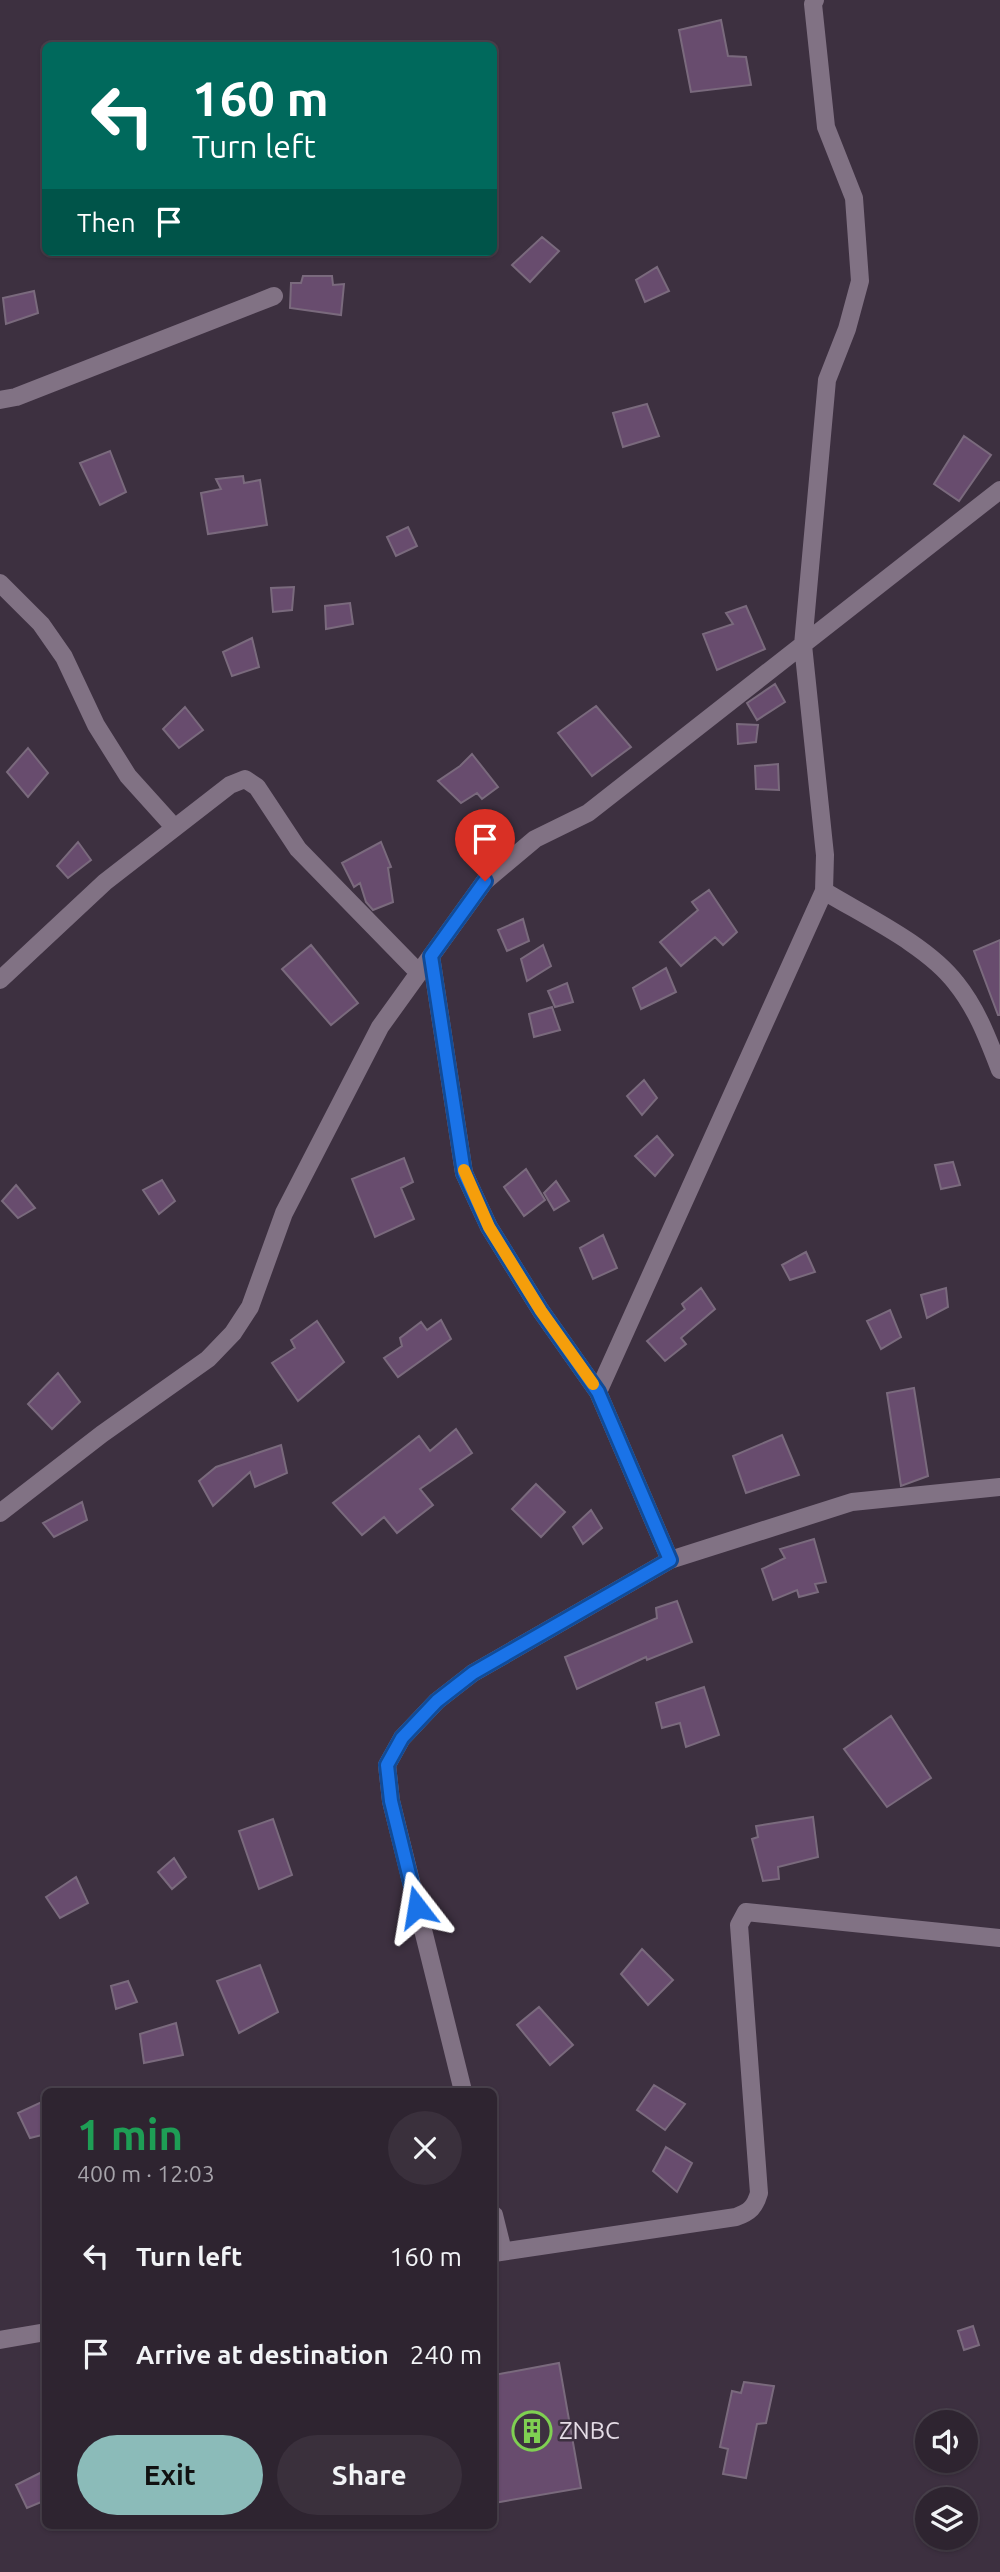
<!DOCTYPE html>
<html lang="en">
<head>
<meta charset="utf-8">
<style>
  :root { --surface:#2e2430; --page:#3a303c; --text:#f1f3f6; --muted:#a7a4ab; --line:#49414c; --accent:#8bbbb9 }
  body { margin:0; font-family:Ubuntu,sans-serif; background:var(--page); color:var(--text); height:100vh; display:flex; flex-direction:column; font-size:26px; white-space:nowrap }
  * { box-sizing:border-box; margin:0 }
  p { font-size:23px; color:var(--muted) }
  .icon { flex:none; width:38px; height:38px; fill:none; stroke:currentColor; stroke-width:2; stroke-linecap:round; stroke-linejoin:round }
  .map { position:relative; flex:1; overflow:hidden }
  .side { position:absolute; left:42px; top:2088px; width:455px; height:441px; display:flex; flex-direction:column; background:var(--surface); border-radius:10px; box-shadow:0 2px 5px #0004,0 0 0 2px var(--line) }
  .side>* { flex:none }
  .guide { position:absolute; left:42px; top:42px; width:455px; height:214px; border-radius:10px; box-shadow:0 2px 5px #0004,0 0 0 2px var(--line); background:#00695c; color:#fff; overflow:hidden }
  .fabs { position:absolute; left:915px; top:2410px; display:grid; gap:14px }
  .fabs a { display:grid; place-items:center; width:63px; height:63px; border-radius:50%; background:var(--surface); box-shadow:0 2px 5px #0004,0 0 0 2px var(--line); font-size:35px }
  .pin { position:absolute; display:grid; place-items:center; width:60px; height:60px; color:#fff; margin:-72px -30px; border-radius:50% 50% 50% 0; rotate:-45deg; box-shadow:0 0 7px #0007 }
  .pin .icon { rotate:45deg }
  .me { position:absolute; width:77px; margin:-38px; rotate:346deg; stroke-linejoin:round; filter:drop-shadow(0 0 5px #0008) }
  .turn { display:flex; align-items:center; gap:24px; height:147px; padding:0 35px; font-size:32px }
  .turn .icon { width:91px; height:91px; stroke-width:2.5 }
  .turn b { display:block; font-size:49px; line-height:60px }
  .then { display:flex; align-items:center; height:66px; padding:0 35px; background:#0003; gap:14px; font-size:26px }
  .round { display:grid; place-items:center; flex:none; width:74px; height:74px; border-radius:37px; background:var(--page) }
  .overview { display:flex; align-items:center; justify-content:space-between; height:119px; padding:0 35px }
  h1 { font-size:42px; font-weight:700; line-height:52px; color:#1e9e55 }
  .button { display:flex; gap:14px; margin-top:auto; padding:14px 35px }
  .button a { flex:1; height:80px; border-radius:42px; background:var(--accent); color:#111; font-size:28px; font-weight:700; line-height:80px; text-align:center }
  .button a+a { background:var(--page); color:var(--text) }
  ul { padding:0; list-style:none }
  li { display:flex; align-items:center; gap:21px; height:98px; padding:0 35px }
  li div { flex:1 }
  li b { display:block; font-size:26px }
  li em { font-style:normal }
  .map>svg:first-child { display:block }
  .building { fill:#684c6e; stroke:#7a6a7d; stroke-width:2 }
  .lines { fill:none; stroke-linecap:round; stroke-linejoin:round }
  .minor { stroke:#817284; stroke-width:18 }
  .route-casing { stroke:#114b97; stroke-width:18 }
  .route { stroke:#1a73e8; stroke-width:12 }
  .slow { stroke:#f59e0b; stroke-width:12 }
  .labels { text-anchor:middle; stroke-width:5; stroke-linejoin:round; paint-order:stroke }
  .poi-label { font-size:24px; fill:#e5dce6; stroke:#3d3040; text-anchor:start }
</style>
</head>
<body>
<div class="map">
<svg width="1000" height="2572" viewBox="0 0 1000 2572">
  <rect width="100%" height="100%" fill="#3d3040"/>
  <path class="building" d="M721 20 728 56 746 57 751 85 691 92 679 30Z
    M542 237 559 251 530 282 512 265Z
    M657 267 669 291 645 302 636 280Z
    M303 276H332L333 285 344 284 341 315 290 308 291 283H301Z
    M34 291 38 313 6 324 3 298Z
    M647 404 659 436 623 447 613 413Z
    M964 436 991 455 959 501 934 484Z
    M110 451 126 492 100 505 80 463Z
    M243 476 244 483 260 480 267 525 208 534 201 493 221 489 216 479Z
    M408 527 417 546 396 556 387 537Z
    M294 587 292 610 273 612 271 588Z
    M350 603 353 624 326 629 325 606Z
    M746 606 765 649 717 670 703 634 733 624 726 613Z
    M252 638 259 667 232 676 223 652Z
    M775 684 785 702 757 720 747 703Z
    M596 706 631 747 592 776 558 733Z
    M185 707 203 730 179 748 163 729Z
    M737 724 758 725 756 742 738 744Z
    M28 748 48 773 28 797 7 772Z
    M472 754 498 787 482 799 477 793 461 803 438 781 460 766Z
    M778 764 779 790 756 789 755 766Z
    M78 842 91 860 68 878 57 866Z
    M381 842 391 867 388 868 393 902 373 910 366 902 360 883 354 887 342 863Z
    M709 890 737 932 723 945 715 937 681 966 660 942 698 910 692 902Z
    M523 919 529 941 507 951 498 930Z
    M1000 940V1015H998L974 951Z
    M311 945 358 1003 331 1025 282 969Z
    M543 945 551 966 527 981 521 959Z
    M666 968 676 992 641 1009 633 988Z
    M567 983 573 1002 555 1007 548 991Z
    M552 1007 560 1030 534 1037 529 1014Z
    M644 1080 657 1098 642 1115 627 1096Z
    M657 1136 673 1155 655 1176 635 1156Z
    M404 1158 413 1182 401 1188 414 1219 375 1237 352 1179Z
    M953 1162 960 1185 941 1189 935 1165Z
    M526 1169 545 1200 524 1216 504 1187Z
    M162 1180 175 1201 159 1214 143 1190Z
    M556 1181 569 1201 554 1210 544 1193Z
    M16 1185 35 1208 18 1218 2 1201Z
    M603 1235 617 1268 593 1279 580 1248Z
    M806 1252 815 1272 790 1280 782 1265Z
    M701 1288 715 1309 681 1338 686 1344 665 1361 647 1341 685 1309 682 1304Z
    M946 1288 948 1307 927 1318 921 1295Z
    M890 1310 901 1337 881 1349 867 1321Z
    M441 1320 451 1339 398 1377 384 1358 402 1346 400 1338 421 1322 427 1330Z
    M317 1321 344 1362 298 1401 272 1363 295 1348 291 1340Z
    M58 1373 80 1402 52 1429 28 1404Z
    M914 1388 928 1476 901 1486 887 1393Z
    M456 1429 472 1453 420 1489 433 1505 397 1533 384 1517 362 1535 333 1503 419 1436 430 1451Z
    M782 1435 799 1475 746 1493 733 1456Z
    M281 1445 287 1473 255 1487 250 1472 213 1506 199 1481 216 1467Z
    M536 1484 565 1512 541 1537 512 1509Z
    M82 1502 87 1520 54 1537 43 1523Z
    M591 1510 602 1528 583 1544 573 1527Z
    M814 1539 826 1582 815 1584 818 1592 799 1597 797 1590 773 1600 762 1569 785 1558 780 1549Z
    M677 1601 692 1642 647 1660 646 1657 577 1689 565 1657 657 1618 656 1608Z
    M704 1687 719 1735 686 1747 680 1723 662 1728 656 1703Z
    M891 1716 931 1778 887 1807 844 1749Z
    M813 1817 818 1857 778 1867 779 1879 763 1881 752 1839 758 1837 756 1826Z
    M273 1819 292 1875 259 1889 239 1831Z
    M174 1858 186 1877 172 1889 158 1872Z
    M76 1877 88 1903 60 1918 46 1897Z
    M642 1949 673 1980 648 2005 621 1974Z
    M260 1965 278 2012 239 2033 217 1981Z
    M128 1981 137 2002 116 2009 111 1986Z
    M539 2007 573 2045 550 2065 517 2025Z
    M176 2023 183 2055 144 2063 140 2034Z
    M654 2085 685 2104 665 2130 637 2110Z
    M46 2100V2134L30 2138 18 2113Z
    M666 2147 692 2163 677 2192 653 2171Z
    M973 2326 979 2345 964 2350 958 2331Z
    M559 2363 581 2488 494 2503V2375Z
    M744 2382 774 2386 766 2423 757 2424 746 2478 723 2474 728 2449 720 2447 732 2391 741 2393Z
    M42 2472 46 2484V2500L27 2508 16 2485Z"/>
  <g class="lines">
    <path class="minor" d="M0 400 16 397 274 296
      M0 583 41 624 64 657 96 725 128 776 174 827
      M824 891C865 916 927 945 956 983 977 1009 988 1039 1000 1070
      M431 956 464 1173 489 1227 541 1311 598 1392 670 1560
      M0 980 105 882 230 785 245 779 257 787 298 849 418 972
      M598 1392 824 891 825 855 803 645 827 380 847 329 860 281 854 198 826 127 813 4 815 0
      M0 1513 102 1434 208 1359 233 1333 250 1307 284 1213 380 1027 485 881 535 839 588 813 1000 490
      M463 2091 391 1801 387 1765 402 1738 437 1701 473 1673 670 1560 852 1502 1000 1487
      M494 2215 503 2251
      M494 2253 736 2217C750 2212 755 2207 759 2193L739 1925 746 1912 1000 1938
      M0 2340 46 2332"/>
  </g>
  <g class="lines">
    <g class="route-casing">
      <path id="route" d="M417 1907 391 1801 387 1765 402 1738 437 1701 473 1673 670 1560 598 1392 541 1311 489 1227 464 1173 431 956 485 881"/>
    </g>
    <use href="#route" class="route"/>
    <path class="slow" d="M464 1170 489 1227 541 1311 593 1384"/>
  </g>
  <defs>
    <g id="building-ring" transform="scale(2.0125)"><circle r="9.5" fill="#3d3040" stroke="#7fd052" stroke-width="1.5"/><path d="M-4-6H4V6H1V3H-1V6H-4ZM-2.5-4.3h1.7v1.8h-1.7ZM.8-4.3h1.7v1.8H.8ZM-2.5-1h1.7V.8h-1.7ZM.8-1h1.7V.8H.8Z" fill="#7fd052"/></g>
  </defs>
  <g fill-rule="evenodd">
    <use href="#building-ring" x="532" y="2431"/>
  </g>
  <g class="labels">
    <g class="poi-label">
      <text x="559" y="2439">ZNBC</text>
    </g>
  </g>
</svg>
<div class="fabs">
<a><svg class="icon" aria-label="sound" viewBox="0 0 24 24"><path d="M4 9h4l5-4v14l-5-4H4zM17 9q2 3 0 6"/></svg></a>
<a><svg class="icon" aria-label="layers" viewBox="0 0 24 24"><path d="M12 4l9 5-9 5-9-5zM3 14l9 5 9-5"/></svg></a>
</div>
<div class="pin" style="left:485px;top:881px;background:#d93025"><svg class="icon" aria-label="arrive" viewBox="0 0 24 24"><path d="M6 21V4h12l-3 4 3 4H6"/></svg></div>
<svg class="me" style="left:417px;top:1907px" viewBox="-20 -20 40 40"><path d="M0-17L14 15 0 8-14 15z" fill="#1a73e8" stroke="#fff" stroke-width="4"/></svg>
<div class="guide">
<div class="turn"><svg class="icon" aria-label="left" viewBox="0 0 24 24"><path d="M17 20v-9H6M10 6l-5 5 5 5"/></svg><div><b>160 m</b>Turn left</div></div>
<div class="then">Then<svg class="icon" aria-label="arrive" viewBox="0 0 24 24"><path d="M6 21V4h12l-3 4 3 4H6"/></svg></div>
</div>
<section class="side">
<div class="overview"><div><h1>1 min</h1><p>400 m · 12:03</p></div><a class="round"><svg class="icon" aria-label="close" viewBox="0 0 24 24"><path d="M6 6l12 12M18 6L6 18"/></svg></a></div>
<ul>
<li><svg class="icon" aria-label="left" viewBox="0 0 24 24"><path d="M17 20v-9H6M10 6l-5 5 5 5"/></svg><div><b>Turn left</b></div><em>160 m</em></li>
<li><svg class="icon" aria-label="arrive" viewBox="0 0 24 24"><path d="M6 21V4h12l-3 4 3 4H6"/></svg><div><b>Arrive at destination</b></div><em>240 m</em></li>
</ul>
<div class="button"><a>Exit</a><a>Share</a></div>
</section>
</div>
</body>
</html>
